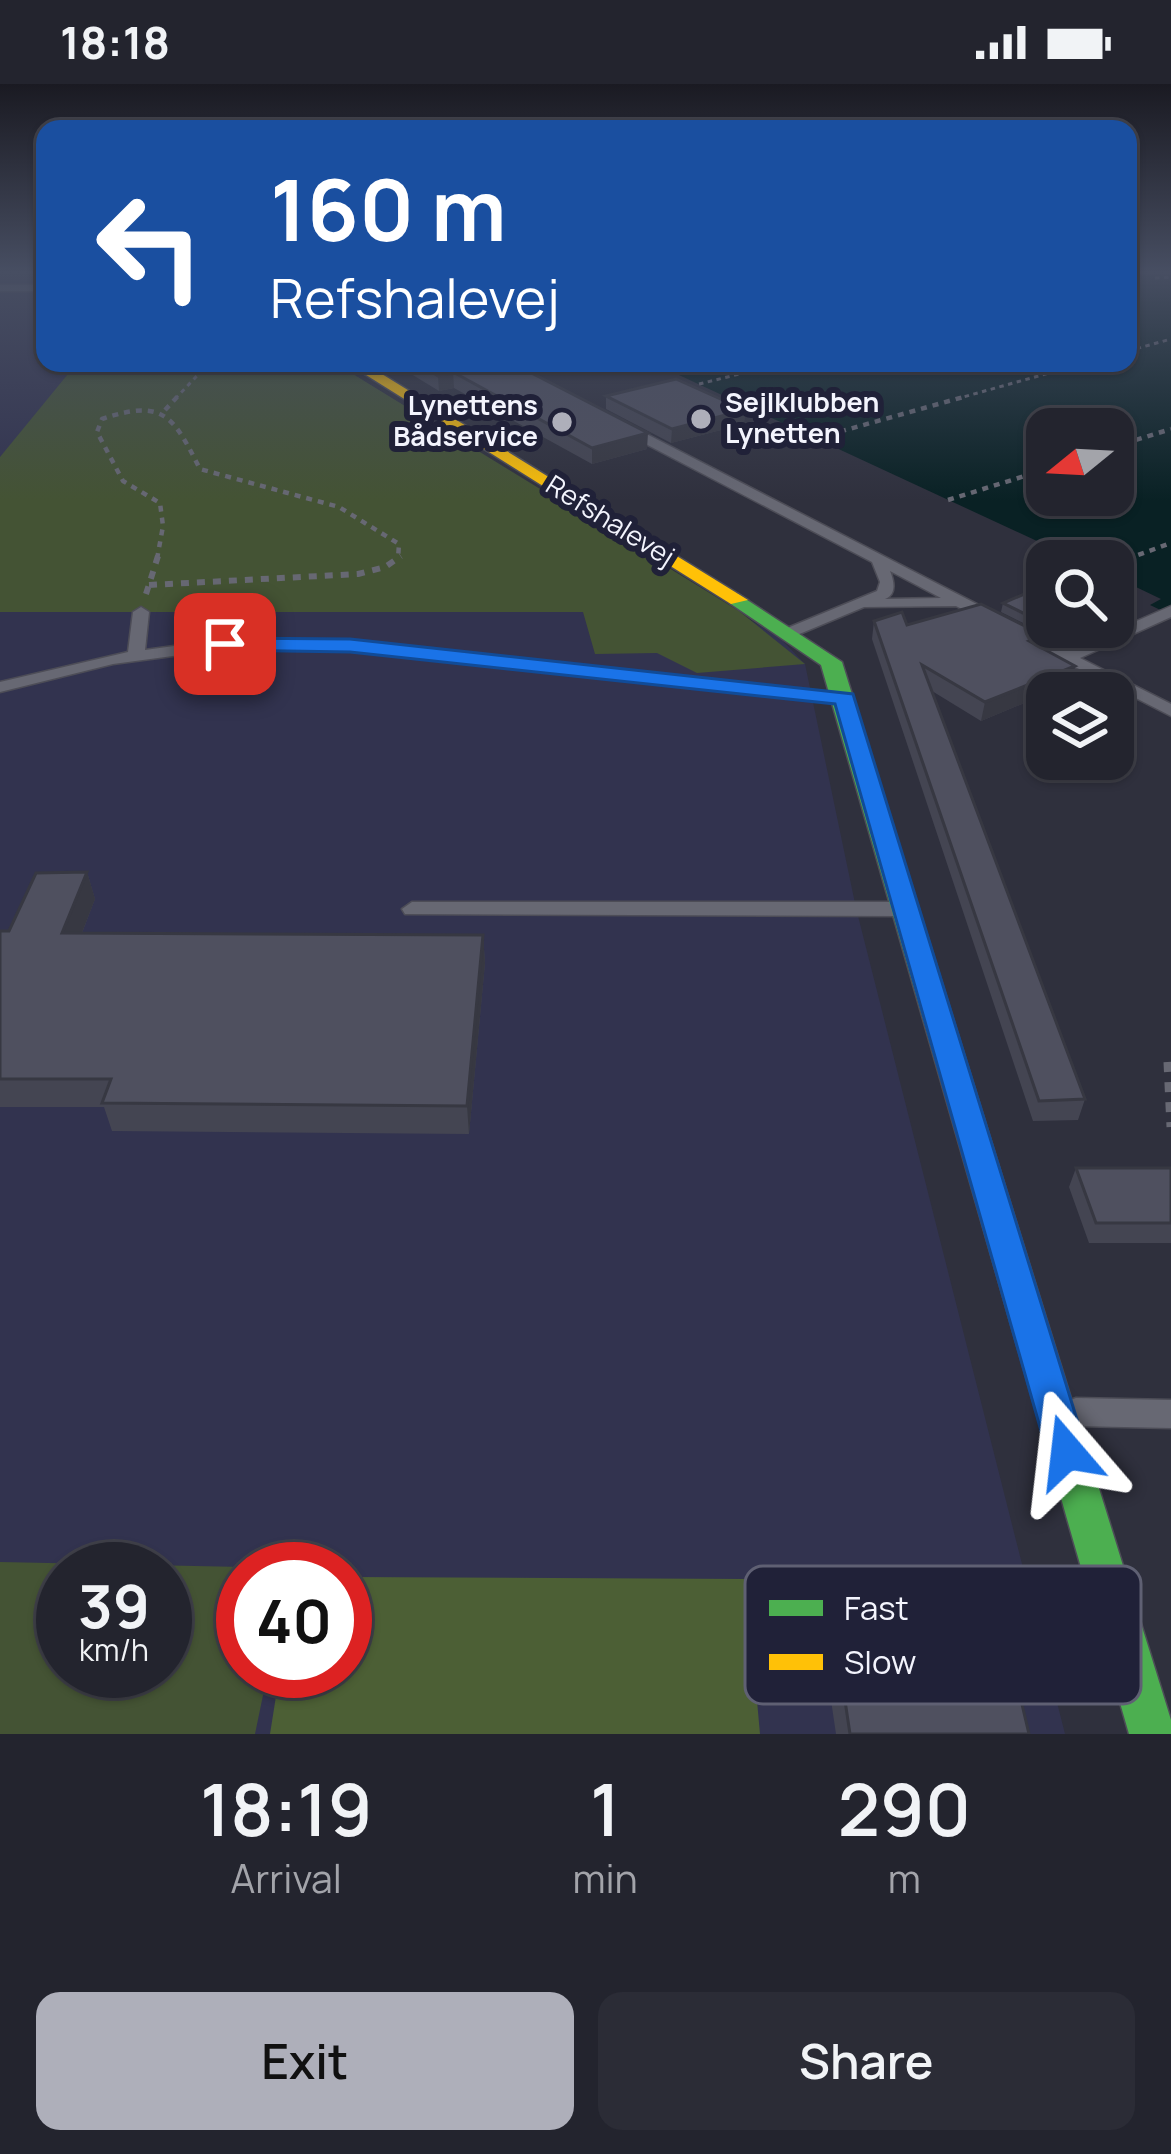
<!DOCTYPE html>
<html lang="en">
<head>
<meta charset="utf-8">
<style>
  :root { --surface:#23242e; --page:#2b2c36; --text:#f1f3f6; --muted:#a3a4aa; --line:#40414a; --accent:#aeafba }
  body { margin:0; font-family:Manrope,sans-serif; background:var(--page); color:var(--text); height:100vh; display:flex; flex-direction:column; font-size:45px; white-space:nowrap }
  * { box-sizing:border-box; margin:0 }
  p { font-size:39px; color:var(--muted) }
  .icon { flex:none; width:66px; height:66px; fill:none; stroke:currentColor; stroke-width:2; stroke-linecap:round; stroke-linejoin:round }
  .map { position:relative; height:1650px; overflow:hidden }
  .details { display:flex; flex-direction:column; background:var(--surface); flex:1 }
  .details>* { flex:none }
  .banner { position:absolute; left:36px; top:36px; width:1101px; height:252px; border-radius:24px; box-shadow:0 3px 9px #0004,0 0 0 3px var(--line); background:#1a4fa0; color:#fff; overflow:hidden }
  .needle { width:78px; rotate:252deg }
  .controls { position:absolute; left:1026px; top:324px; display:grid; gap:24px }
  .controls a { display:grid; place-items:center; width:108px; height:108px; border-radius:24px; background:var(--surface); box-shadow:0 3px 9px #0004,0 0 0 3px var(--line); font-size:60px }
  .speed { position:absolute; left:36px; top:1458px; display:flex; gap:24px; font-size:60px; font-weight:700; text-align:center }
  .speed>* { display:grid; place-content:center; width:156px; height:156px; border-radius:50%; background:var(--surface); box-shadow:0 3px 9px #0004,0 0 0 3px var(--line); line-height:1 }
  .speed small { font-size:30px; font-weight:400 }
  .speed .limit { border:18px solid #d22; background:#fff; color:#111 }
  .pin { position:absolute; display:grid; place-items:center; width:102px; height:102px; color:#fff; margin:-51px; border-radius:24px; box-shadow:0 6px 18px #0006 }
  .me { position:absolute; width:132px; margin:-66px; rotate:343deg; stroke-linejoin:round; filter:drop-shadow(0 0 9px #0008) }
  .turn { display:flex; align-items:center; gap:42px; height:252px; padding:0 36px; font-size:54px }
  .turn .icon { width:156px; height:156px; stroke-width:2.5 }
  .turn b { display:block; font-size:84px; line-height:102px }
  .eta { display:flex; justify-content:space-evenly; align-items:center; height:204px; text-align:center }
  .eta b { font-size:72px; font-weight:600; line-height:84px }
  .primary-button { display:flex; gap:24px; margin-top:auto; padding:24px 36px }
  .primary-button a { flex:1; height:138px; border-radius:24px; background:var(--accent); color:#111; font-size:48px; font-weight:600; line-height:138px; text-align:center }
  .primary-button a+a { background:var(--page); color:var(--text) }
  .status { display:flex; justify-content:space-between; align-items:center; height:84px; padding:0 60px; background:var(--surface); direction:ltr }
  .status svg { height:33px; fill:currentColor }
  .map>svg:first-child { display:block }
  .built { fill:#32334f; fill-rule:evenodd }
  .green { fill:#445334; fill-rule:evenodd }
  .forest { fill:#4c5f35 }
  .water { fill:#092124; fill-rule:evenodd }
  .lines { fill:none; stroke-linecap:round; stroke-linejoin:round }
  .lane-casing { stroke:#4d4d57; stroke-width:3 }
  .fast-casing { stroke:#4d4d57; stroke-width:3 }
  .slow-casing { stroke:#4d4d57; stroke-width:3 }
  .path-far3 { stroke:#676873; stroke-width:3; stroke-dasharray:4.5 4.5; stroke-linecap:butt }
  .path-far2 { stroke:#676873; stroke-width:4.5; stroke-dasharray:6 6; stroke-linecap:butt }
  .path-far1 { stroke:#676873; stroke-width:6; stroke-dasharray:8 8; stroke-linecap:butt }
  .path { stroke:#676873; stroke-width:9; stroke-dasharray:10 10; stroke-linecap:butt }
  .lane { fill:#676873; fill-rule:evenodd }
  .fast { fill:#4caf50; fill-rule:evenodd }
  .slow { fill:#ffc107; fill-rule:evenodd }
  .wall { fill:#444552 }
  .shaded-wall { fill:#373842 }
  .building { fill:#4f505f; stroke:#373842; stroke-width:3 }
  .route { fill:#1a73e8; stroke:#114b97; stroke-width:3 }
  .poi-dot { fill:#aeafba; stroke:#202138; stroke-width:4.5 }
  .labels { text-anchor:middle; stroke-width:12; stroke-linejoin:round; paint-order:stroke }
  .far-poi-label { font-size:27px; font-weight:bold; fill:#f3f4fd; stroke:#202138; text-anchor:start }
  .far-street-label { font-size:27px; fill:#f3f4fd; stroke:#202138 }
  .key { fill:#202138; stroke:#5f6073; stroke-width:3 }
  .key-label { font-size:33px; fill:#f3f4fd }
</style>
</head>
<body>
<div class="status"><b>18:18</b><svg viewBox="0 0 49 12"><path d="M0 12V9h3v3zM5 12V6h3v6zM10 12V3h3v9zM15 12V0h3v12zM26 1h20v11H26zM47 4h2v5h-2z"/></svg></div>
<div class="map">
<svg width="1171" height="1650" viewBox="0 0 1171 1650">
  <rect width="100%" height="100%" fill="#2f303d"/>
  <path class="built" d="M0 186H45V279H335L781 555 805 580 856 824 1065 1650H0ZM63 1485H165V1587H63ZM243 1485H345V1587H243Z"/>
  <path class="green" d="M77 279H335L739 527 805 580 697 589 657 569 595 570 583 528H0V373Z
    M0 1478 290 1484 243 1485V1587H268L255 1650H0ZM63 1485H165V1587H63Z"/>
  <path class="forest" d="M345 1493 746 1495 760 1650H270L280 1587H345Z"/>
  <path class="water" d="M1171 191V531L1150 521 1161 515 1113 492V477H1080L653 279H1128V192ZM1047 345H1113V411H1047Z"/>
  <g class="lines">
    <g class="lane-casing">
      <path id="lane" d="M0 201H45V207H0Z
        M557 279H576L531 292 542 299 536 302 515 291Z
        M619 340H627L1068 567 1171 522V533L1080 574 1171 620V632L956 522 864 523 797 551H785V545L877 507 880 498 872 478 619 346ZM890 487 941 514 885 515C897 510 894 497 890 487Z
        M141 523 149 528 145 566 225 555 350 556 844 610 853 615 844 620 350 566 225 565 113 580 0 608V598L128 568 133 528Z
        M412 818H901L912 825 901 832 405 830 402 825Z
        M1076 1314 1171 1316V1344L1076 1342 1065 1338 1061 1328 1065 1318Z"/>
    </g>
    <g class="fast-casing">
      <path id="fast" d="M738 510 842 578 1171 1636V1650H1129L821 581 731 520 728 516Z"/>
    </g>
    <g class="slow-casing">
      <path id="slow" d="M347 279H364L748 516 731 520Z"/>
    </g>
    <path class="path-far3" d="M1155 194 1171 193
      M1128 267 1171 255
      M699 300 784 279
      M175 315 209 279
      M956 315 1085 279"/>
    <path class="path-far2" d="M165 326 178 312
      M817 354 967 312
      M1113 363 1171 345
      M948 416 1047 385
      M157 475 163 442 160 419 123 397 97 348 102 335C164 314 173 332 200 385L339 423 399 460 398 475
      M1127 475 1171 459"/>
    <path class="path-far1" d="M1113 480 1135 472
      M149 501 358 490 385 483 401 472
      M146 510 158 472"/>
    <path class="path" d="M1168 978 1171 1043"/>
    <use href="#lane" class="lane"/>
    <use href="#fast" class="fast"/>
    <use href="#slow" class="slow"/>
  </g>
  <path class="wall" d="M398 279H512L647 365 592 380 454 304 439 307 398 282Z
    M606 312 745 326 744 340 671 359 606 325Z
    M1047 506V543H1097L1063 559 1001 528 1003 519Z
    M874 537 1043 551 1040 563 1075 582 1070 600 981 637 932 607 1085 1015 1078 1036 1033 1037 872 555Z
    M87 788 95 815 82 849 483 851 485 879 469 1050 112 1047 104 1023H0V847H9Z
    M1076 1084H1171V1159H1089L1069 1103Z
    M828 1503 1029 1650H836L819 1535Z"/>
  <path class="shaded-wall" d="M453 288 454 304 439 307 438 292Z
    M745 326 744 340 671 359 672 345Z
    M648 349 647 365 592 380V364Z
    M1081 543H1097L1063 559 1065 550Z
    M1043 551 1038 569 1029 557Z
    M1075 582 1070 600 981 637 985 618Z
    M87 788 95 815 71 877 62 849Z
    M483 851 485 879 469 1050 467 1022Z"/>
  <path class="building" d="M417 279H512L648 349 592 364 453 288 438 292Z
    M676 295 745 326 672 345 606 312Z
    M1041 503 1047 506V541L1003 519Z
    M981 520 1043 551 1029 557 1075 582 985 618 922 581 1085 1015 1039 1017 874 537 902 528 907 541Z
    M1050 543H1081L1065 550Z
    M87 788 62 849 483 851 467 1022 102 1019 111 995H0V847H9L36 789Z
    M1076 1084H1171V1139H1096Z
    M994 1502 1029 1650H850L828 1503Z"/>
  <linearGradient id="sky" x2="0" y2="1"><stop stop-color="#1a1a22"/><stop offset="0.45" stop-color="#474e62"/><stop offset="1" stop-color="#474e62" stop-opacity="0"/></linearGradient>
  <rect width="1171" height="417" fill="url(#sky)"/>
  <path class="route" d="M350 555 853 610 1087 1368 1081 1382 1067 1388 1053 1382 1047 1368 835 620 350 568 225 566 215 560 225 554Z"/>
  <g class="poi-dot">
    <circle cx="701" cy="335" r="12"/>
    <circle cx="562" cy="338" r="12"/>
  </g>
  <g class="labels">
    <g class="far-poi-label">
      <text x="725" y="328">Sejlklubben<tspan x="725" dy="31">Lynetten</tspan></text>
      <text x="538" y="331" text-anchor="end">Lynettens<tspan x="538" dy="31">Bådservice</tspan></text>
    </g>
    <g class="far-street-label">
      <text transform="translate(610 437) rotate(32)" y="9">Refshalevej</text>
    </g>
  </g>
  <rect x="745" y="1482" width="396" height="138" rx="18" class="key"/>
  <rect x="769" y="1516" width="54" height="16" fill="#4caf50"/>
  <rect x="769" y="1570" width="54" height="16" fill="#ffc107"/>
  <g class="key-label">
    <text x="844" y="1536">Fast</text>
    <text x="844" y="1590">Slow</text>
  </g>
</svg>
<div class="controls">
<a><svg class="needle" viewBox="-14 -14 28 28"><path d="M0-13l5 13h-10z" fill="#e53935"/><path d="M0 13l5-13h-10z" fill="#a3a4aa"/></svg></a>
<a><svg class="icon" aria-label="search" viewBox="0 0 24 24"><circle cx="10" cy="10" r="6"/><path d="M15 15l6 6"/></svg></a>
<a><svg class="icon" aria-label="layers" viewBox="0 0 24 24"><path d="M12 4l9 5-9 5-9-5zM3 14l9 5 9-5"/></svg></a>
</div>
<div class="speed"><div>39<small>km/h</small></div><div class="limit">40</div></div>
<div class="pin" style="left:225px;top:560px;background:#d93025"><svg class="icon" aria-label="arrive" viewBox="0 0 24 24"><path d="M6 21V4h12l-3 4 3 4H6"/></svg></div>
<svg class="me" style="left:1067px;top:1368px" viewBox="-20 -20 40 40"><path d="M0-17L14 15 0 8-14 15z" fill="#1a73e8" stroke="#fff" stroke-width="4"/></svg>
<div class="banner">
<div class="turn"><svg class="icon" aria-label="left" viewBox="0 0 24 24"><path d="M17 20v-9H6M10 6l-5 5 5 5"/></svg><div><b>160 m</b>Refshalevej</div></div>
</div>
</div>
<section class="details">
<div class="eta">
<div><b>18:19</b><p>Arrival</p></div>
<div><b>1</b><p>min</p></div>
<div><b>290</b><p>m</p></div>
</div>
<div class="primary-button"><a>Exit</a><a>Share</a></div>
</section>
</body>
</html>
